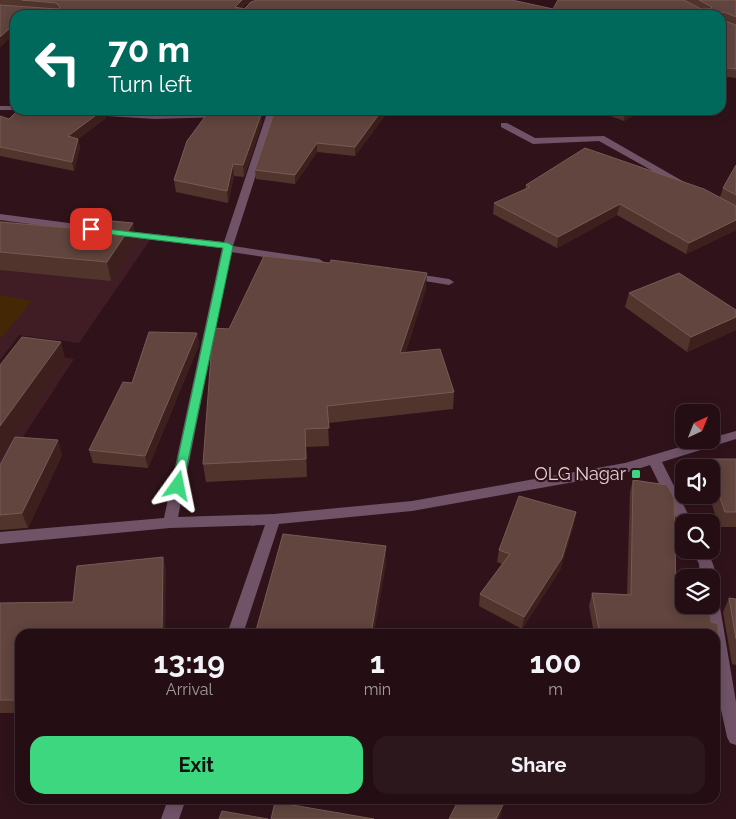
<!DOCTYPE html>
<html lang="en">
<head>
<meta charset="utf-8">
<style>
  :root { --surface:#240e14; --page:#2c171d; --text:#f1f3f6; --muted:#a39ca0; --line:#412e34; --accent:#3cd77e }
  body { margin:0; font-family:Raleway,sans-serif; background:var(--page); color:var(--text); height:100vh; display:flex; flex-direction:column; font-size:19px; white-space:nowrap }
  * { box-sizing:border-box; margin:0 }
  p { font-size:16px; color:var(--muted) }
  .icon { flex:none; width:28px; height:28px; fill:none; stroke:currentColor; stroke-width:2; stroke-linecap:round; stroke-linejoin:round }
  .map { position:relative; flex:1; overflow:hidden }
  .sheet { position:absolute; left:15px; top:629px; width:705px; height:175px; display:flex; flex-direction:column; background:var(--surface); border-radius:15px; box-shadow:0 2px 12px #0003,0 0 0 1px var(--line) }
  .sheet>* { flex:none }
  .top-card { position:absolute; left:10px; top:10px; width:716px; height:105px; border-radius:15px; box-shadow:0 2px 12px #0003,0 0 0 1px var(--line); background:#00695c; color:#fff; overflow:hidden }
  .needle { width:32px; rotate:43deg }
  .buttons { position:absolute; left:675px; top:404px; display:grid; gap:10px }
  .buttons a { display:grid; place-items:center; width:45px; height:45px; border-radius:10px; background:var(--surface); box-shadow:0 2px 12px #0003,0 0 0 1px var(--line); font-size:25px }
  .pin { position:absolute; display:grid; place-items:center; width:42px; height:42px; color:#fff; margin:-21px; border-radius:10px; box-shadow:0 2px 8px #0006 }
  .me { position:absolute; width:55px; margin:-28px; rotate:12deg; stroke-linejoin:round; filter:drop-shadow(0 0 4px #0008) }
  .turn { display:flex; align-items:center; gap:18px; height:105px; padding:0 15px; font-size:22px }
  .turn .icon { width:65px; height:65px; stroke-width:2.5 }
  .turn b { display:block; font-size:35px; line-height:42px }
  .eta { display:flex; justify-content:space-evenly; align-items:center; height:85px; text-align:center }
  .eta b { font-size:30px; font-weight:700; line-height:35px }
  .cta { display:flex; gap:10px; margin-top:auto; padding:10px 15px }
  .cta a { flex:1; height:58px; border-radius:15px; background:var(--accent); color:#111; font-size:20px; font-weight:700; line-height:58px; text-align:center }
  .cta a+a { background:var(--page); color:var(--text) }
  .map>svg:first-child { display:block }
  .built { fill:#401d25 }
  .green { fill:#442704 }
  .lines { fill:none; stroke-linecap:round; stroke-linejoin:round }
  .minor { fill:#715368; fill-rule:evenodd }
  .wall { fill:#51342c; fill-rule:evenodd }
  .shaded-wall { fill:#3d201d }
  .building { fill:#61453e; stroke:#765b55 }
  .route { fill:#3cd77e; stroke:#278c52 }
  .poi-dot { fill:#3cd77e; stroke:#30131a; stroke-width:2 }
  .labels { text-anchor:middle; stroke-width:4.5; stroke-linejoin:round; paint-order:stroke }
  .poi-label { font-size:18px; fill:#e6d1d4; stroke:#30131a; text-anchor:end }
</style>
</head>
<body>
<div class="map">
<svg width="736" height="819" viewBox="0 0 736 819">
  <rect width="100%" height="100%" fill="#30131a"/>
  <path class="built" d="M0 220 152 237 79 343 19 335 0 360Z
    M19 352 74 359 0 472V378Z"/>
  <path class="green" d="M0 295 32 301 0 339Z"/>
  <g class="lines">
    <path class="minor" d="M0 106H15V110H17H0Z
      M268 110H276L274 119 233 246 319 259 324 262 319 265 231 252 178 517 274 514 412 501 625 463 704 440H711V438L736 431V439L662 462 692 522H684V527L680 526 650 465 625 473 412 511 279 524 243 634H227L265 525 170 528 0 544V532L164 518 222 248 119 236 114 233 119 230 224 242Z
      M86 111 155 115 223 113 227 115 223 117 155 119 89 115 85 113Z
      M501 123H507L535 138 604 136 693 187 691 189H685L599 141 533 144 501 127Z
      M0 214 99 227 104 230 99 233 0 220Z
      M410 273 449 279 454 282 449 285 406 278 405 276 406 274Z
      M692 550H706C711 559 719 572 713 582L711 583V578H700L699 564Z
      M711 595 716 597 719 601 736 702V745L730 743 727 737 715 682V634H708L704 605H711Z
      M168 799H186L179 819H161Z"/>
  </g>
  <path class="wall" d="M0 0H512L553 9 685 0H736V25L722 19 736 25V78L721 76V15H15V37L12 36 0 47ZM250 3 244 9H242L245 4Z
    M18 110H104L106 118 78 139 80 148 74 171 0 156V116L9 119Z
    M109 110H138L136 112Z
    M210 110H266L265 114H262V123L244 177 234 176 228 203 176 192 174 180Z
    M275 110H389L355 156 317 152 295 184 256 179 255 170Z
    M594 110H643L624 121Z
    M736 165V230L686 254 617 215 557 248 493 214 494 203 525 190 526 185 720 197 723 188Z
    M0 222 137 241 111 281 0 270Z
    M426 289 405 353 454 392 453 409 328 423 329 446 306 447 307 477 206 482 203 464 229 329Z
    M629 293 736 310V330L687 352 625 307Z
    M197 333 199 345 148 468 93 463 89 450 132 383Z
    M62 455 28 528 0 530V465Z
    M707 459H736V527H719L709 495H711V468H704Z
    M633 480 667 485 674 498 676 591 684 592V605H709L711 622 718 624V649L715 656V634H594L589 606 592 593 627 594 630 492Z
    M574 524 560 570 522 629 479 606 480 594 502 564 497 562 499 550Z
    M163 557 166 571 20 634V713H0V603L73 602Z
    M729 598 736 599V665L732 664 723 612Z"/>
  <path class="shaded-wall" d="M242 0H259L245 4 236 15 235 7Z
    M10 28 12 36 0 47V37Z
    M103 110H104L106 118 70 145 68 136Z
    M382 110H389L355 156V147Z
    M630 110H643L624 121 625 112Z
    M262 112V123L244 177 243 165Z
    M78 139 80 148 74 171 72 162Z
    M317 143V152L295 184V175Z
    M233 164 234 176 228 203 227 191Z
    M620 204 617 215 557 248 558 237Z
    M736 220V230L686 254 689 243Z
    M133 223 137 241 111 281 107 262Z
    M427 273 426 289 400 371V353Z
    M736 317V330L687 352 691 337Z
    M197 333 199 345 148 468 145 456Z
    M61 342 66 362 0 456V426Z
    M58 440 62 455 28 528 22 513Z
    M576 512 574 524 560 570 522 629 524 617Z
    M386 546V565L374 634H371Z
    M163 557 166 571 165 634H162Z
    M503 805 500 819H496Z"/>
  <path class="building" d="M22 0H242L235 7 244 9 251 2 257 0H512L553 9 558 0H684L701 9H710L712 7 699 0H736V17L724 12 721 13 722 20 736 25V69L721 67V15H293L289 14 288 15H15V29L10 28 0 37V5L58 9 60 7 56 3Z
    M18 110H103L68 136 78 139 72 162 0 147V116L9 119Z
    M210 110H244L262 112 243 165 233 164 227 191 174 180 187 141Z
    M275 110H382L355 147 317 143 295 175 255 170Z
    M619 110H630L625 112Z
    M585 148 704 189 736 206V220L689 243 620 204 558 237 494 203 530 187 526 185Z
    M736 165V195L723 188Z
    M90 219 133 223 107 262 0 252V222L83 229Z
    M264 256 330 263 331 260 427 273 400 353 440 349 454 392 327 406 329 428 305 429 306 459 203 464 213 328 229 329Z
    M679 273 736 310V317L691 337 629 293Z
    M149 332 197 333 145 456 89 450 123 382 132 383Z
    M22 337 61 342 0 426V365Z
    M15 437 58 440 22 513 0 515V465Z
    M707 459H736V512H725L711 472V468H710Z
    M633 480 667 485 674 498 676 591 684 592V605H709L711 622 718 624V649L715 648V634H600L592 593 631 595Z
    M519 496 576 512 562 558 524 617 480 594 510 554 499 550Z
    M283 534 386 546 371 634H255Z
    M163 557 162 634H20V700H0V603L73 602 77 566Z
    M729 598 736 599V639Z
    M459 799H491L503 805 496 819H449Z
    M275 802 374 819H271Z
    M222 811 268 819H219Z"/>
  <path class="route" d="M88 227 228 243 233 246 182 489H174L172 486 223 248 91 232 86 229Z"/>
  <rect class="poi-dot" x="631" y="469" width="10" height="10" rx="2.5"/>
  <g class="labels">
    <g class="poi-label">
      <text x="626" y="480">OLG Nagar</text>
    </g>
  </g>
</svg>
<div class="buttons">
<a><svg class="needle" viewBox="-14 -14 28 28"><path d="M0-13l5 13h-10z" fill="#e53935"/><path d="M0 13l5-13h-10z" fill="#a39ca0"/></svg></a>
<a><svg class="icon" aria-label="sound" viewBox="0 0 24 24"><path d="M4 9h4l5-4v14l-5-4H4zM17 9q2 3 0 6"/></svg></a>
<a><svg class="icon" aria-label="search" viewBox="0 0 24 24"><circle cx="10" cy="10" r="6"/><path d="M15 15l6 6"/></svg></a>
<a><svg class="icon" aria-label="layers" viewBox="0 0 24 24"><path d="M12 4l9 5-9 5-9-5zM3 14l9 5 9-5"/></svg></a>
</div>
<div class="pin" style="left:91px;top:229px;background:#d93025"><svg class="icon" aria-label="arrive" viewBox="0 0 24 24"><path d="M6 21V4h12l-3 4 3 4H6"/></svg></div>
<svg class="me" style="left:178px;top:486px" viewBox="-20 -20 40 40"><path d="M0-17L14 15 0 8-14 15z" fill="#3cd77e" stroke="#fff" stroke-width="4"/></svg>
<div class="top-card">
<div class="turn"><svg class="icon" aria-label="left" viewBox="0 0 24 24"><path d="M17 20v-9H6M10 6l-5 5 5 5"/></svg><div><b>70 m</b>Turn left</div></div>
</div>
<section class="sheet">
<div class="eta">
<div><b>13:19</b><p>Arrival</p></div>
<div><b>1</b><p>min</p></div>
<div><b>100</b><p>m</p></div>
</div>
<div class="cta"><a>Exit</a><a>Share</a></div>
</section>
</div>
</body>
</html>
